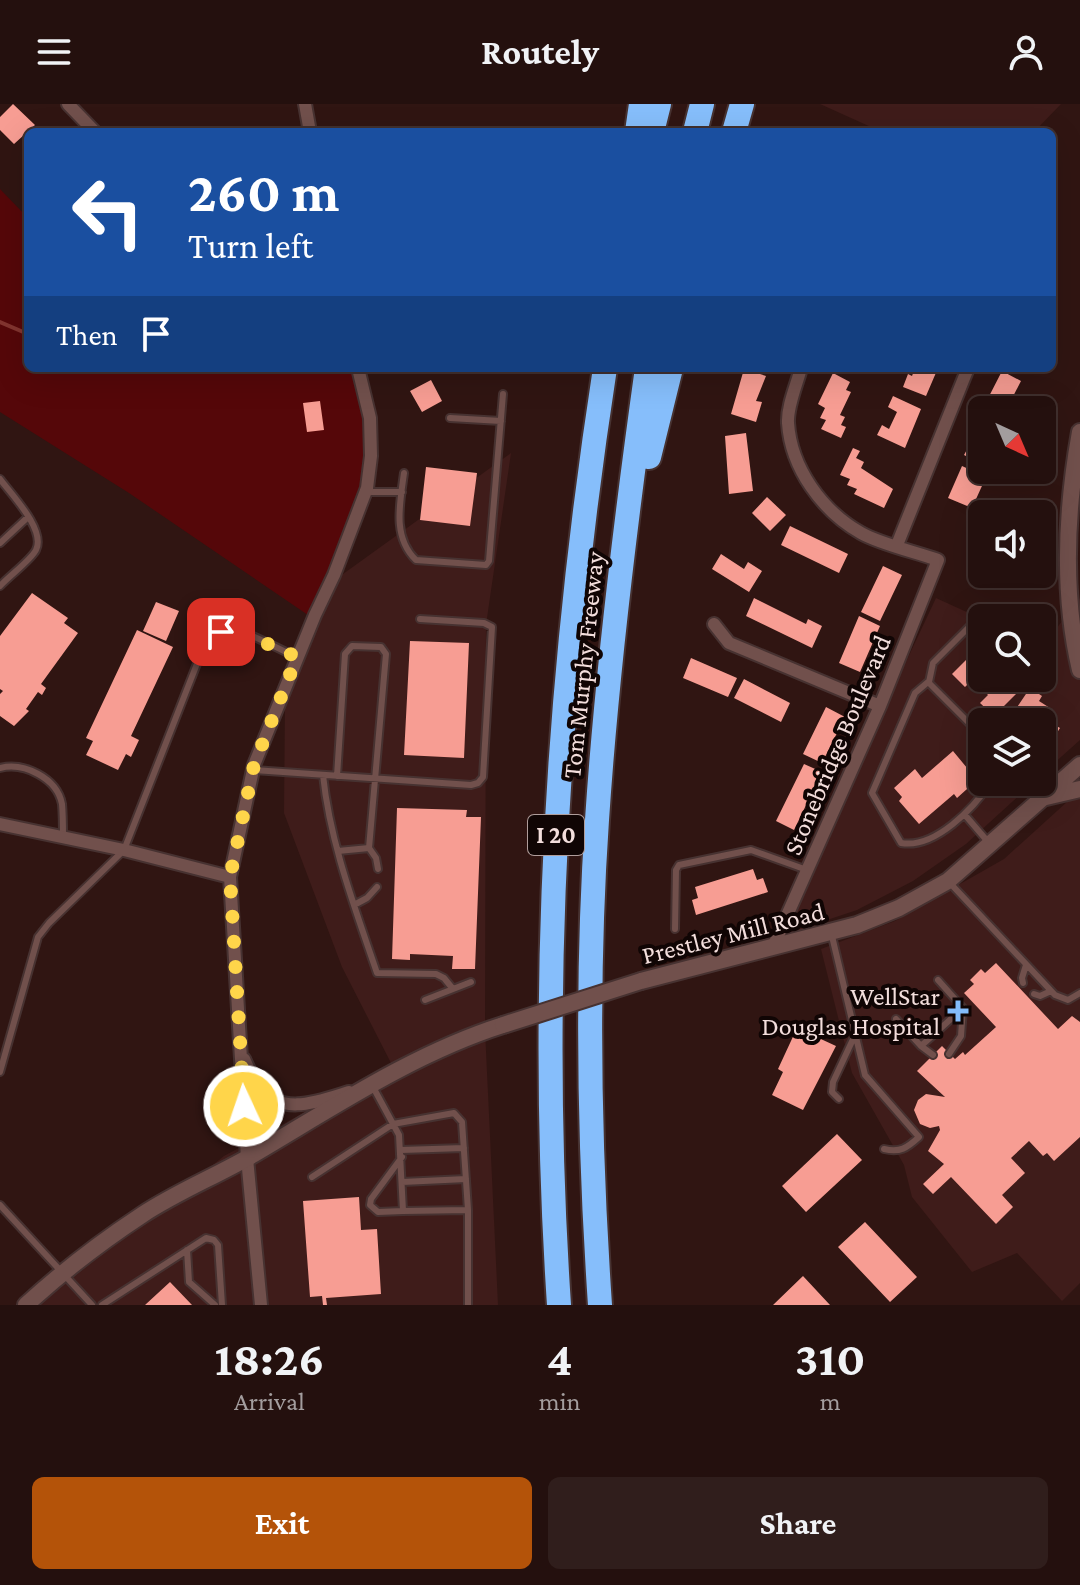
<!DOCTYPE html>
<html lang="en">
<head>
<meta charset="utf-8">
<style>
  :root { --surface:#24100e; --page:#301e1c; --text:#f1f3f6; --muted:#a39d9e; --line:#41302e; --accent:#b45309 }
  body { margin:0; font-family:"Crimson Pro",serif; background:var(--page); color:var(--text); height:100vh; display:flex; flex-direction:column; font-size:30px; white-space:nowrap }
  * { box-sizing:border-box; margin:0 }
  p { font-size:26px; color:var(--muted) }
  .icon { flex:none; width:44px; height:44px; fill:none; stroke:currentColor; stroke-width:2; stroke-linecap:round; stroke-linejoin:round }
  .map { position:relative; height:1201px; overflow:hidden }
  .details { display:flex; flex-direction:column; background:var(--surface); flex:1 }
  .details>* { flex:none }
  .hud { position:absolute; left:24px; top:24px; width:1032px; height:244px; border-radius:12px; box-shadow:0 8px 32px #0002,0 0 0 2px var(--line); background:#1a4fa0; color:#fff; overflow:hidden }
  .needle { width:52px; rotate:136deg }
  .tools { position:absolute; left:968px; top:292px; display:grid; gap:16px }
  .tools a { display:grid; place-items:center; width:88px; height:88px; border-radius:12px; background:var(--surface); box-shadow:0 8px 32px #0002,0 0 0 2px var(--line); font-size:40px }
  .pin { position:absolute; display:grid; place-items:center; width:68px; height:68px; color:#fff; margin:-34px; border-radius:16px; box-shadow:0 4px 12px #0006 }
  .me { position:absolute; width:88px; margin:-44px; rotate:357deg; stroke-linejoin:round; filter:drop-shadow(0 0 6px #0008) }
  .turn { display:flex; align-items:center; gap:28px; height:168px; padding:0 32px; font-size:36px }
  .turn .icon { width:104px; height:104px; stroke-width:2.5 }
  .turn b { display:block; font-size:56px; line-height:68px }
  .then { display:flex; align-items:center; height:76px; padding:0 32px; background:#0003; gap:16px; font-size:30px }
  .eta { display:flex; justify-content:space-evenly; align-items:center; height:136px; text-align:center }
  .eta b { font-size:48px; font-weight:700; line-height:56px }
  .primary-button { display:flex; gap:16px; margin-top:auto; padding:16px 32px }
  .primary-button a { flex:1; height:92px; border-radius:12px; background:var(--accent); color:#fff; font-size:32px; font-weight:700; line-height:92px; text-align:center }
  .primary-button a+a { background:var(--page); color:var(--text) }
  header { display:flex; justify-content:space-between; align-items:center; height:104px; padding:0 32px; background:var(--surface); font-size:36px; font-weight:700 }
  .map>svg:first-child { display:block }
  .built { fill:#3f1c1a }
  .green { fill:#550709 }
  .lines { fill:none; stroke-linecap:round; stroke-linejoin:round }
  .stream { stroke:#82342f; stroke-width:4 }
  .building { fill:#f79d93 }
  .service-casing { stroke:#473231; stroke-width:10 }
  .minor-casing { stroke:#473231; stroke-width:16 }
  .tertiary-casing { stroke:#473231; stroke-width:20 }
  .motorway-casing { stroke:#473231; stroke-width:28 }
  .service { stroke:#71504c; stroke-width:6 }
  .minor { stroke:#71504c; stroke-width:12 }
  .tertiary { stroke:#71504c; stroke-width:16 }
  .motorway { stroke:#86befb; stroke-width:24 }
  .tertiary-bridge-casing { stroke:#473231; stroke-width:20; stroke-linecap:butt }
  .tertiary-bridge { stroke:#71504c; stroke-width:16 }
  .route { stroke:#ffd54a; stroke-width:14; stroke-dasharray:0 25.2 }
  .poi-dot { fill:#83bcfb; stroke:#100504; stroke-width:3 }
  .labels { text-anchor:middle; stroke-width:8; stroke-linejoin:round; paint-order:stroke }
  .shield { fill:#100504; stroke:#af9d9b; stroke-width:2 }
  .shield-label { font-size:24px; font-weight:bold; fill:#f3dedc }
  .street-label { font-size:26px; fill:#f3dedc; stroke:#100504 }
  .poi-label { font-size:26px; fill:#f3dedc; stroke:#100504; text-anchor:end }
</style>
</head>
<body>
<header><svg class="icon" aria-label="menu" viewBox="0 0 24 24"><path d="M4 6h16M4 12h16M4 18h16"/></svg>Routely<svg class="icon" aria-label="person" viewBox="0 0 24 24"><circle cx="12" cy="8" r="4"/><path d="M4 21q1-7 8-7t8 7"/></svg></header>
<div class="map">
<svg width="1080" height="1201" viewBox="0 0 1080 1201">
  <rect width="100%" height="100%" fill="#301512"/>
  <path class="built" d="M820 0H1061L1034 28H882Z
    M511 349 486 521 485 926 498 1201H39L224 1052 392 961 342 863 284 709 285 597 308 511 325 483Z
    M936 494 982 515V574H1042V543L1080 494V636L1042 670V618H982V678H1034L966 740 913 777 857 806 806 823 783 838 880 613Z
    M1080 695V1179L1062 1197 1017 1149 972 1168 912 1093 904 1061 852 969 821 845 895 817 1004 755 1068 697Z"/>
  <path class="green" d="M0 85 28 114V264H358L370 314 367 384 308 511 129 389 0 308Z"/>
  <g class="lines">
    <path class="stream" d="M0 218 28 230"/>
  </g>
  <path class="building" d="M13 0 35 21 14 40 0 26V13Z
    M915 264H938L926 292 903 283 908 270 912 272Z
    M744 265 766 272 756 297 762 298 756 318 731 310Z
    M1002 267 1021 277 1006 306H982Z
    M833 269 850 278 846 286 851 288 840 311 845 313 841 321 846 323 841 334 821 325 826 316 820 314 825 304 818 300Z
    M431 276 442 297 422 308 410 287Z
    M893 292 921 305 905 344 877 331 882 321 889 325 897 308 888 303Z
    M320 297 324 326 307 328 303 299Z
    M982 318V360L964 351Z
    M746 329 753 387 729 390 725 332Z
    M853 344 860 347 856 354 864 358 861 364 893 385 884 404 854 390 857 385 847 381 850 375 840 371Z
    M962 362 986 373 972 404 948 394Z
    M426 363 477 369 470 422 420 416Z
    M767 393 786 411 770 427 752 409Z
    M790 422 848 450 839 469 781 441Z
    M721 450 744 465 748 458 762 467 749 488 712 465Z
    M883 462 902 471 880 517 861 508Z
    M32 489 68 514 64 519 78 529 41 580 46 584 42 591 38 588 26 605 29 607 14 622 0 612V590L3 587 0 585V532Z
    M754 494 806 520 808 515 822 522 812 544 746 512Z
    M156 498 179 507 166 537 143 527Z
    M859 512 880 522 860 568 839 559Z
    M137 526 173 543 131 632 139 636 131 653 126 650 118 666 86 651 93 637 86 634Z
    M410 537 469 539 464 654 404 651Z
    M982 540V574H1013L1023 583 994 612 980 599 988 591 973 575 965 583 952 570Z
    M691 554 737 574 728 593 683 574Z
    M744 575 790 599 781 618 734 594Z
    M1030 584 1042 592 1039 597 1053 606 1046 616 1060 624 1046 646 1042 643V618H1007Z
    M826 603 845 613 822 659 803 650Z
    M953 647 977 676 957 694 954 690 919 720 899 697 902 693 894 684 915 665 922 674Z
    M804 660 822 668 794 726 776 717Z
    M397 704 467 706 466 713H481L475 865H452L453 852 410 850V856L392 855Z
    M753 765 757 776 763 774 768 788 696 811 692 796 698 794 695 783Z
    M996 859 1058 925 1072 912 1080 918V1033L1054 1057 1047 1049 1043 1052 1029 1037 1011 1054 1025 1069 1002 1091 1013 1103 996 1120 951 1073 933 1090 923 1080 944 1060 928 1047 940 1026 939 1022 930 1024 920 1020 914 1006 918 996 926 990 945 993 917 967 942 942 955 955 963 948 965 951 996 923 964 889 974 880 970 876 981 865 985 869Z
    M797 924 836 942 803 1006 772 991 783 968 778 965Z
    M837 1030 862 1056 806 1108 782 1082Z
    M359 1093 361 1126 377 1125 381 1190 326 1194 327 1201H323L322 1192 310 1193 303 1097Z
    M865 1118 917 1173 890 1198 838 1143Z
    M803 1172 830 1201H773Z
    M170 1178 192 1201H145Z"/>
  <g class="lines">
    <g class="service-casing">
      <path id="service" d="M450 314 501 317
        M404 369C400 399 392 433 416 456L486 461 489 457 503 290
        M0 375C12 391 46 426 36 446 31 456 9 472 0 482
        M365 388H402
        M0 439 28 413
        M929 578 933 559 973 519
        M982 632 928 578 915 589 872 689 901 739C935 745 974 704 991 678
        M0 664C24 658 57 674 62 700 63 711 63 723 63 733
        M253 666 471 681 478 679 483 673 492 523 484 519 420 515
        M323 671C330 739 355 804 377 869L436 870 444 874 453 885
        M337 672 345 550 352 542 381 543 386 550 369 744 338 747
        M965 711 989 739
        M369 744 376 754 378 765
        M949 778 1055 891 1068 896 1080 889
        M354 801 367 794 377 783
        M675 825 676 766 679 761 751 746 807 766
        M831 828 865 971 919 1033C907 1044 900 1049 884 1045
        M938 876 963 904 961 932 949 950
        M1023 879 1022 874 1026 861
        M1034 890 1040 892 1051 887
        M425 896 471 878
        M896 915 921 942 963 904
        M921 942 933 951
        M0 968 38 833 49 819 124 746 202 547C209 537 219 525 232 525 243 525 284 548 297 553
        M373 983 399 1031 403 1107 468 1106V1201
        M839 995 832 988 833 978 855 931
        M401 1046 464 1044
        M402 1053 371 1095 370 1101 378 1108 403 1107
        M312 1073 393 1020 454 1009 462 1018 468 1106
        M402 1078 466 1075
        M0 1101 92 1201
        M187 1146 189 1178 215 1201
        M102 1201 206 1134 214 1136 218 1141 222 1201"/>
    </g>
    <g class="minor-casing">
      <path id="minor" d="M68 0 95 28
        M305 0 310 28
        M897 441 968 264
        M714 520 729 539 880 602
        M0 720 124 746 230 773
        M773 843 880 602 938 456C916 448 880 440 861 429 822 407 791 364 788 319 787 302 797 280 801 264
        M244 955C248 964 253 975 259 983 281 1013 320 997 349 988
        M261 1201 247 1054 230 773 254 661 315 511 334 471 367 384 371 352 370 314 358 264"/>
    </g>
    <g class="tertiary-casing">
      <path id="tertiary" d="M1080 328C1066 406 1062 489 1080 566
        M1046 693 1080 685
        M641 877 857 821 899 804 948 777 1080 661
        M26 1201C62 1168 101 1138 142 1111 175 1089 214 1073 249 1053 331 1005 412 950 503 921"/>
    </g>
    <g class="motorway-casing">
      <path id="motorway" d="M637 28 641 0
        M652 28 659 0
        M695 28 702 0
        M734 28 742 0
        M649 353 671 264
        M559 1201C538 888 557 574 605 264
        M600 1201C589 1040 586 877 597 716 607 565 626 414 647 264"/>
    </g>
    <use href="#service" class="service"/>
    <use href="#minor" class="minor"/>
    <use href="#tertiary" class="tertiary"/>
    <use href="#motorway" class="motorway"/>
    <g class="tertiary-bridge-casing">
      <path id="tertiary-bridge" d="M503 921 641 877"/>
    </g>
    <use href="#tertiary-bridge" class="tertiary-bridge"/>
  </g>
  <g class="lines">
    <path class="route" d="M221 528 234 525 297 553 254 661 230 773 244 1002"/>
  </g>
  <path class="poi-dot" d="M954 895h8v8h8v8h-8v8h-8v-8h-8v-8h8z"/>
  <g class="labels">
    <rect class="shield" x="528" y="711" width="56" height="40" rx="6"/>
    <g class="shield-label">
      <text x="556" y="739">I 20</text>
    </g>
    <g class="street-label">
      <text transform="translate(583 561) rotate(-84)" y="9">Tom Murphy Freeway</text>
      <text transform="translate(837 641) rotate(-67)" y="9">Stonebridge Boulevard</text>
      <text transform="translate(733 829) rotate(-14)" y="9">Prestley Mill Road</text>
    </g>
    <g class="poi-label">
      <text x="940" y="901">WellStar<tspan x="940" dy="30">Douglas Hospital</tspan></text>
    </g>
  </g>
</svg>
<div class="tools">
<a><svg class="needle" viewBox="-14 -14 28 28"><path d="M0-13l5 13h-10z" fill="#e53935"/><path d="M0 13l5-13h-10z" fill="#a39d9e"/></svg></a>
<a><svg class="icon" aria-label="sound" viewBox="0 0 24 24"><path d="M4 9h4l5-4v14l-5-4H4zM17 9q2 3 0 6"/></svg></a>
<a><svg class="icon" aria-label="search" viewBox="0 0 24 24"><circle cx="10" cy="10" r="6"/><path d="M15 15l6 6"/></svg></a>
<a><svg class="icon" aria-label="layers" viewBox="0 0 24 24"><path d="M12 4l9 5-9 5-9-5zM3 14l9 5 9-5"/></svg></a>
</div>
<div class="pin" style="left:221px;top:528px;background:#d93025"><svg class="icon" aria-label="arrive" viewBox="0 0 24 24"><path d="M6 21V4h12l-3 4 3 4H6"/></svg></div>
<svg class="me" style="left:244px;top:1002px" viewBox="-20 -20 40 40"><circle r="17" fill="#ffd54a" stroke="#fff" stroke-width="3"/><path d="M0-11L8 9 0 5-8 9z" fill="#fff"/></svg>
<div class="hud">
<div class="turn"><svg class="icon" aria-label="left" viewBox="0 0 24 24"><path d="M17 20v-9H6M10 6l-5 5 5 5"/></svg><div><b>260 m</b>Turn left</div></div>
<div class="then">Then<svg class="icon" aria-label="arrive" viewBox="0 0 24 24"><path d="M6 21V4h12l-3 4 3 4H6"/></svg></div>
</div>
</div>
<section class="details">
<div class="eta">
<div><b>18:26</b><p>Arrival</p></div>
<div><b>4</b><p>min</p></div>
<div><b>310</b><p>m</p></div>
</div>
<div class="primary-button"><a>Exit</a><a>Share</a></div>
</section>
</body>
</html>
